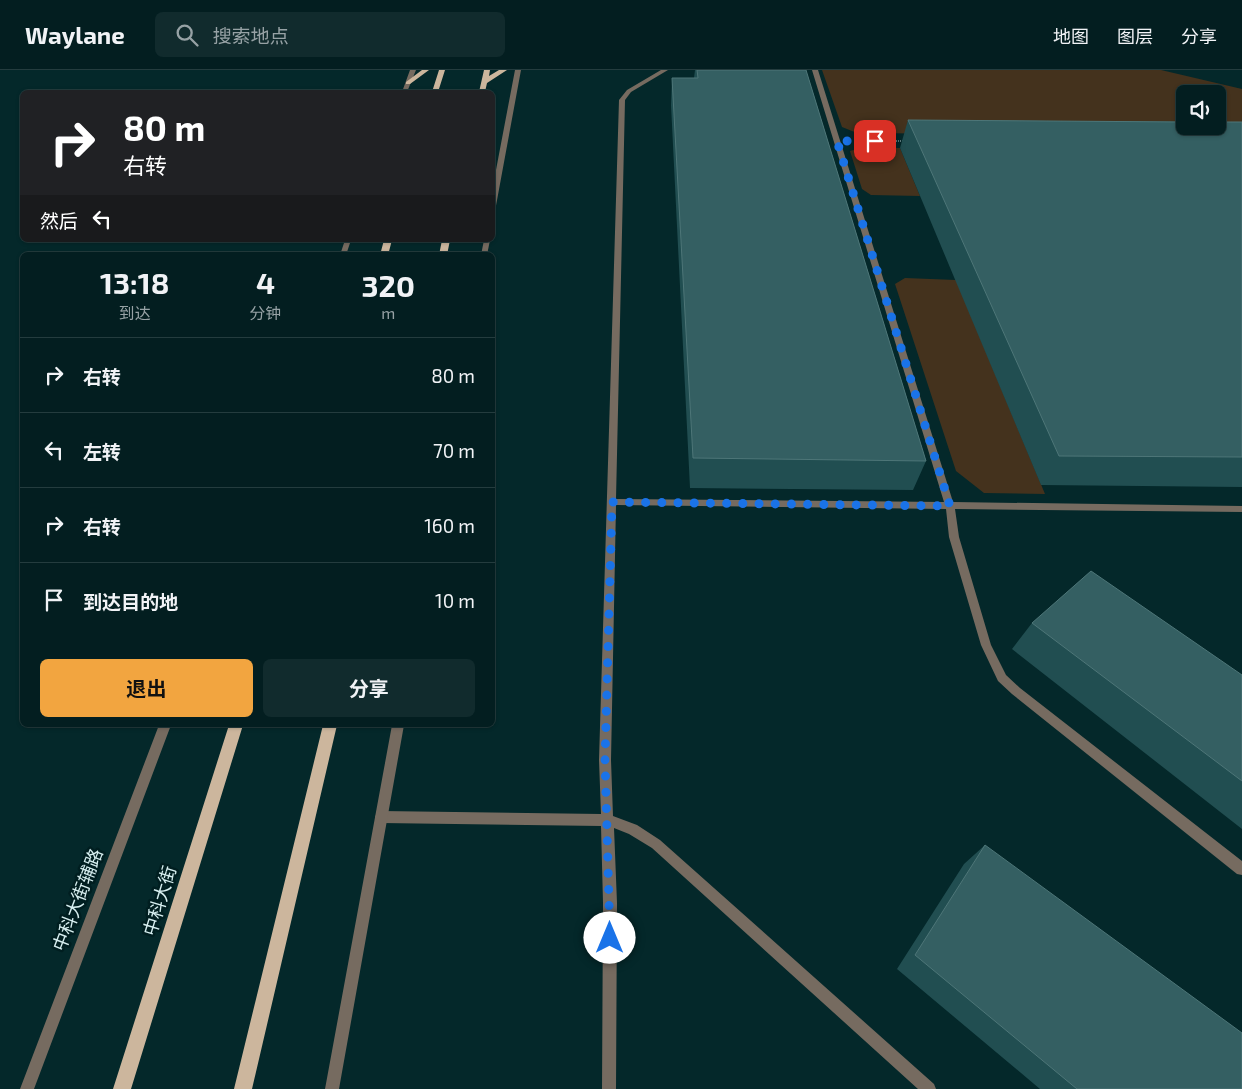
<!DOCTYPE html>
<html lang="zh">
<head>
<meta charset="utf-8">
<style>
  :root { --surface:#031e20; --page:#112b2d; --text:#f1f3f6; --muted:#97a2a5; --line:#243c3e; --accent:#f2a540 }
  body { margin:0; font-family:"Exo 2","Noto Sans SC",sans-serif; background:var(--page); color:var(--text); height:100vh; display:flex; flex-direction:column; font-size:19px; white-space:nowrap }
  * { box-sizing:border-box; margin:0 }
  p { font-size:16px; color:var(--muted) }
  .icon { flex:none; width:28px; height:28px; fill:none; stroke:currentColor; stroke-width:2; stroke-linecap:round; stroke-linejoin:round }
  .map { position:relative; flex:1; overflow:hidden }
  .details { position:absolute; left:20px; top:182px; width:475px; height:475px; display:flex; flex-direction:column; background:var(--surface); border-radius:8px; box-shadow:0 1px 4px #0004,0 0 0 1px var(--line) }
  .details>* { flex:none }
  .hud { position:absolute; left:20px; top:20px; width:475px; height:152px; border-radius:8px; box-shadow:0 1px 4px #0004,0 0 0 1px var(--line); background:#202124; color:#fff; overflow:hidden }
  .controls { position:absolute; left:1176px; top:15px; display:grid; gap:10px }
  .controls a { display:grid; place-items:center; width:50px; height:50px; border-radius:8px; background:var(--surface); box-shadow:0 1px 4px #0004,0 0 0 1px var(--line); font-size:25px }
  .pin { position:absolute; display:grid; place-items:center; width:42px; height:42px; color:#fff; margin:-21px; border-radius:10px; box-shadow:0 2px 8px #0006 }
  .me { position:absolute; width:55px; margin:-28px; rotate:0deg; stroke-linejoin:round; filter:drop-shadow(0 0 4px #0008) }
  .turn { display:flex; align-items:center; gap:18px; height:105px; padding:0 20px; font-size:22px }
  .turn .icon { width:65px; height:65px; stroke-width:2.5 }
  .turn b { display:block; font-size:35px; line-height:42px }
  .then { display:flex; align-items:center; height:48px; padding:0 20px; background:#0003; gap:10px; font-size:19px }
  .eta { display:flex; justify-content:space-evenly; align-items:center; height:85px; text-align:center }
  .eta b { font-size:30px; font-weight:700; line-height:35px }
  .action { display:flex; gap:10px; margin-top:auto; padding:10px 20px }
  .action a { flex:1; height:58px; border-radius:8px; background:var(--accent); color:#111; font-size:20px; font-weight:700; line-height:58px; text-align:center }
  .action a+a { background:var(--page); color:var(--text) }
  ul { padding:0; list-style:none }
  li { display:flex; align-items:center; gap:15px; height:75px; padding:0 20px; border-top:1px solid var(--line) }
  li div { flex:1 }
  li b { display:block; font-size:19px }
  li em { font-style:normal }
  header { display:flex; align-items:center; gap:30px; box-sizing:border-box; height:70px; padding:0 25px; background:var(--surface); border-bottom:1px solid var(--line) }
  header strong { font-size:24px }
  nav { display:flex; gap:28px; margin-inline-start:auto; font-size:18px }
  .search { width:350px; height:45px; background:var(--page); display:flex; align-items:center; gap:12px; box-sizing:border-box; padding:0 18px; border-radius:8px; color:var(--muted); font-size:19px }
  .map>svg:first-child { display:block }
  .green { fill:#44321d; fill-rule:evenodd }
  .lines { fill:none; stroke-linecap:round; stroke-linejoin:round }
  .path { stroke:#5f7d7f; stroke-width:2; stroke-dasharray:1 1; stroke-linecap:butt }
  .service { fill:#766b60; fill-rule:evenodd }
  .tertiary { fill:#766b60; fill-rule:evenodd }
  .primary { fill:#ccb69d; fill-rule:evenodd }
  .wall { fill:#214e51 }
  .building { fill:#345f62; stroke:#4e7678 }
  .route { stroke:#1a73e8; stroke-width:9; stroke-dasharray:0 16.2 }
  .labels { text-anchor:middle; stroke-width:5; stroke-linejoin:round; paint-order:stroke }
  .near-street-label { font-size:18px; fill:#d7eff0; stroke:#001e20 }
</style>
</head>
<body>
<header>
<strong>Waylane</strong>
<div class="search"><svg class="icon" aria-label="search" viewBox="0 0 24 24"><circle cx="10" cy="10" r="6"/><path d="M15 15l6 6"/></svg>搜索地点</div>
<nav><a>地图</a><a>图层</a><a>分享</a></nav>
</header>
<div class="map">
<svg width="1242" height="1019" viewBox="0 0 1242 1019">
  <rect width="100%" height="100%" fill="#04282a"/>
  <path class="green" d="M822 0H1161L1242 19V66L857 63 842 57ZM1185 24H1218V56H1185Z
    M863 77 900 78 920 126 871 125 862 119 850 81Z
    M905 208 956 210 1045 424 984 423 956 401 895 214Z"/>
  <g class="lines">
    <path class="path" d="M860 71H906"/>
    <path class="service" d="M661 0H668L631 22 625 30 616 429 944 432 812 0H818L953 432 1242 436V442L955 439 959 467 991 575 1006 605 1020 618 1242 791V805L1237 804 1012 624 998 611 981 575 949 467 946 439 616 435 611 690 613 746 637 755 660 770 934 1014 936 1019H918L652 778 629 764 614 758 617 833 616 1019H602L603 833 601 756 381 753 377 751 375 747 377 743 381 741 601 744 599 690 619 30 627 20Z"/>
    <path class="tertiary" d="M410 0H416L407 22H402Z
      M515 0H521L495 141 492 143V121Z
      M345 170H351L346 185H340Z
      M484 170H490L487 185H481Z
      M159 655H171L34 1019H20Z
      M392 655H404L339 1019H325Z"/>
    <path class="primary" d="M422 0H429L410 14H406V12Z
      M439 0H445L438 22H432Z
      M484 0H490L489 6 499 0H507L487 13 485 22H479Z
      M384 170H392L388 185H380Z
      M442 170H450L447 185H439Z
      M229 655H243L131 1019H113Z
      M323 655H337L252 1019H234Z"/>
  </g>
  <path class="wall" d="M695 0H806L926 391 913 420 690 418 671 35 672 8H694Z
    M908 50 1242 52V417L1041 415 900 78Z
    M1032 553 1242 605V759L1012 579Z
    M985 775 1242 1019H1040L897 899 964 794Z"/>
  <path class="building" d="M697 0H806L926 391 693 388 672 8H698Z
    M908 50 1185 52V56H1218V52H1242V387L1059 386Z
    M1091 501 1242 605V711L1032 553Z
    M985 775 1242 963V1019H1077L915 885Z"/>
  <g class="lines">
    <path class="route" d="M610 868 605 690 612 432 950 436 837 71H875"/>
  </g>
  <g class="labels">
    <g class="near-street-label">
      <text transform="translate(78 830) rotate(-69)" y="6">中科大街辅路</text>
      <text transform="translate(160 831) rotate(-73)" y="6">中科大街</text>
    </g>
  </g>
</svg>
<div class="controls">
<a><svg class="icon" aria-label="sound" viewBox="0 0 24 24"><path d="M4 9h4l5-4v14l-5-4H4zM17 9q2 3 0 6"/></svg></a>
</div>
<div class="pin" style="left:875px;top:71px;background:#d93025"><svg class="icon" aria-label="arrive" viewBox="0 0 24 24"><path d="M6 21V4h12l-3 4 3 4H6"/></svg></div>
<svg class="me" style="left:610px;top:868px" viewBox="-20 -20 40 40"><circle r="19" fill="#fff"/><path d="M0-13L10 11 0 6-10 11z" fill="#1a73e8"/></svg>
<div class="hud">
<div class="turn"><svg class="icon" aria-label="right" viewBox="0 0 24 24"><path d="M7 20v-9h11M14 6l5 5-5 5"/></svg><div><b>80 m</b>右转</div></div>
<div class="then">然后<svg class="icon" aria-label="left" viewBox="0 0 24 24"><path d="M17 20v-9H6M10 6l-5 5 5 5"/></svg></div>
</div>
<section class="details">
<div class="eta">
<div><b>13:18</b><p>到达</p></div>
<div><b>4</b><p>分钟</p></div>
<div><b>320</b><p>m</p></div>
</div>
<ul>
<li><svg class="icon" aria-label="right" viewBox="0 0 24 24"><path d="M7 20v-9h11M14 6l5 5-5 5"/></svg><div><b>右转</b></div><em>80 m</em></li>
<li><svg class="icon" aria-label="left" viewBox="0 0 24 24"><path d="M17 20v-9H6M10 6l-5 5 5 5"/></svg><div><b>左转</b></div><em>70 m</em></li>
<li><svg class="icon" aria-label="right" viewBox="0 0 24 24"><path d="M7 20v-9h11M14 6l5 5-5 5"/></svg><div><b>右转</b></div><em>160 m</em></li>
<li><svg class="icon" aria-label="arrive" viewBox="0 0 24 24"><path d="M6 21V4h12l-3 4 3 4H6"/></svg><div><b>到达目的地</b></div><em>10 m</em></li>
</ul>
<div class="action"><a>退出</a><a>分享</a></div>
</section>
</div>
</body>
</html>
